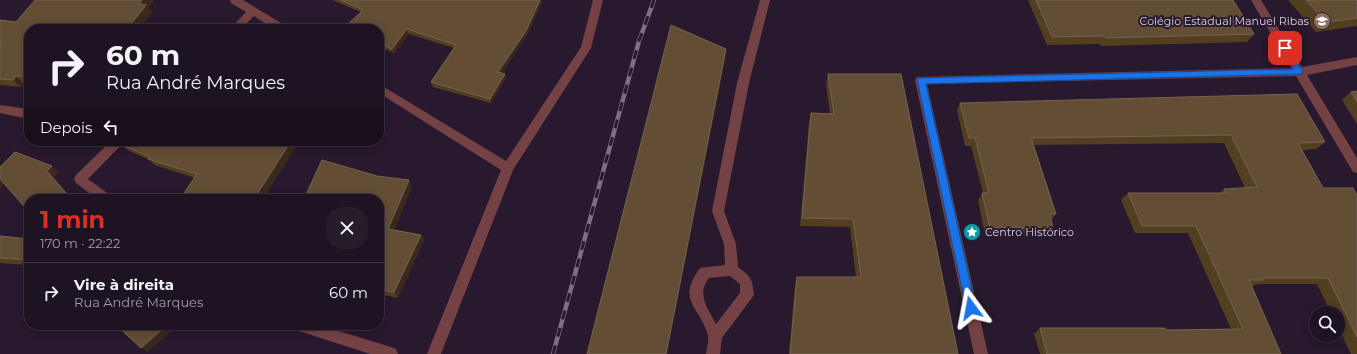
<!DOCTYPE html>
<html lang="pt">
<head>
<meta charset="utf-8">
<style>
  :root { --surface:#1e1322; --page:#261c2a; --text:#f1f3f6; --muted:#a19ea5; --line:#3c3240; --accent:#d93025 }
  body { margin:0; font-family:Montserrat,sans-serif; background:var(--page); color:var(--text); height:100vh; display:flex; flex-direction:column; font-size:15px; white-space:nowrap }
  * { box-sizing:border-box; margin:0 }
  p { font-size:13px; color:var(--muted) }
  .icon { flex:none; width:22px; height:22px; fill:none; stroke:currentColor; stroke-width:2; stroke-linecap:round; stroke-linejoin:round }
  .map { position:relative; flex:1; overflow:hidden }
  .side { position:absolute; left:24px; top:194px; width:360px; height:136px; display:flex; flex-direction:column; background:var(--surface); border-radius:16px; box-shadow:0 2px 10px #0003,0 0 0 1px var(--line) }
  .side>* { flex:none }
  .guide { position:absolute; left:24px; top:24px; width:360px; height:122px; border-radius:16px; box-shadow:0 2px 10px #0003,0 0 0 1px var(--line); background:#1e1322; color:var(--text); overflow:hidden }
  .fabs { position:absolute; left:1309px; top:306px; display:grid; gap:8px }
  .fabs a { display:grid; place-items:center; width:36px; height:36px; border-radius:50%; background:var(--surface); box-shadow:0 2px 10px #0003,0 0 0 1px var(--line); font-size:20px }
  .pin { position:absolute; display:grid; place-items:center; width:34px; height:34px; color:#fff; margin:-17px; border-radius:8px; box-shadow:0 2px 6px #0006 }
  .me { position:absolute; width:44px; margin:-22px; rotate:347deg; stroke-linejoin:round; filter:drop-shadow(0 0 3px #0008) }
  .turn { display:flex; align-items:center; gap:14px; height:84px; padding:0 16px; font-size:18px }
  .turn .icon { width:52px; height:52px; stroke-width:2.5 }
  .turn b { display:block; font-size:28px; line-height:34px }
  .then { display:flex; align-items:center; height:38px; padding:0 16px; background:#0003; gap:8px; font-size:15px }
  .round { display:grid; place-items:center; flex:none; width:42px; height:42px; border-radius:16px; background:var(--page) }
  .head { display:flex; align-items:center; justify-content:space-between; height:68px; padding:0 16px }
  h1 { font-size:24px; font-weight:700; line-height:30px; color:var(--accent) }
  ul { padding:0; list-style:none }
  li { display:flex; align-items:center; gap:12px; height:60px; padding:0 16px; border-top:1px solid var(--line) }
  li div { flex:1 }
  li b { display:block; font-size:15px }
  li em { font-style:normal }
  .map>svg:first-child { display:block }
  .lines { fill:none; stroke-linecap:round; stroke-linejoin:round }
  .minor { fill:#744245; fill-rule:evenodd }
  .rail-casing { stroke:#7c7081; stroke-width:4.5 }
  .rail { stroke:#28192e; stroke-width:3; stroke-dasharray:9; stroke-linecap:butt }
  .wall { fill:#543e20 }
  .shaded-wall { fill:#3c291d }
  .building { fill:#634e35; stroke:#766350 }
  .route { fill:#1a73e8; stroke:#114b97 }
  .labels { text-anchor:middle; stroke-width:4; stroke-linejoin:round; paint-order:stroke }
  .poi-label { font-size:11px; fill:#dcd3e1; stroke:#28192e; text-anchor:end }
</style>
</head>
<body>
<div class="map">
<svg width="1357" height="354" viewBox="0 0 1357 354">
  <rect width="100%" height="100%" fill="#28192e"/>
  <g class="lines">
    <path class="minor" d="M230 0H243L286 26 287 29H274L254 16 241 29H230L246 12 231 3Z
      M593 0H603L591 48 513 170 441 354H427L501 170 379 93V84L506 161 581 47Z
      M760 0H770L749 83 724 211 736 244 738 267C751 277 752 278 754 295L722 338 720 354H706C707 349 709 341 708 335 699 305 676 301 700 268L725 265 724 244 712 211 737 83ZM730 276 740 284V293L716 324C708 308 696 295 709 278Z
      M1251 0H1261L1302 67 1357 57V65L1307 75 1357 158V173L1353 172 1296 76 927 84 988 354H974L915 80 917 77 1291 68Z
      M0 105 29 109V119L0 113Z
      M111 141H125L88 179 110 195 112 199H97L76 183 74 179 76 175Z
      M292 325H319L391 347 396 349 398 354H370L299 331 294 330Z"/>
    <g class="rail-casing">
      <path id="rail" d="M553 354 639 41 654 0"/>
    </g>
    <use href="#rail" class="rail"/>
  </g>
  <path class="wall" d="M35 0H154L148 8 152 12 139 29H29V84H24L21 87 0 85V20L16 22Z
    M332 0H543L527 35 502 73 506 78 491 103 433 87 431 82 454 48 409 34 394 53 379 47V29H345L344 28 361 12Z
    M1028 0H1233L1254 34 1247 42 1101 46 1100 44 1047 45Z
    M1288 0H1357V26L1316 32Z
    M828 74 958 354H789L795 285 797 277H856L850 227 800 226 809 123 811 113 830 114 826 84Z
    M1357 91V124L1342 100 1351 92Z
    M960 103 1325 142 1316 149 1302 150 1323 188 1357 195V354H1351L1338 327V313H1331L1317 284H1256L1254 286H1252L1281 354H1040L1034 334 1040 328 1166 330 1231 329 1188 233H1135L1121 200 1128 193H1220L1224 189 1245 188 1224 143 1034 145 1056 214 1051 220 1053 228 1047 234 985 235 978 200 983 193 971 146H965L957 110Z
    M300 141 195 178 155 165 150 160 129 151 122 145Z
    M412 186 394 230 421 235 424 240 398 298 379 294V199Z
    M0 236 29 239V265L0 263Z"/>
  <path class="shaded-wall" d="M142 0H154L148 8 152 12 139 29H127L139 4Z
    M540 0H543L527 35 500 77 498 72Z
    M407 29 409 34 394 53 392 49Z
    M726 49 725 60 667 354H666Z
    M505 74 506 78 491 103 490 99Z
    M16 76 24 84 21 87 13 80Z
    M291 141H300L263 199H254Z
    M52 166 59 172 54 177 73 199H71L47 171Z
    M0 179 5 182 0 189Z
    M409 180 412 186 392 235 388 229Z
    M421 235 424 240 398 298 394 292Z
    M167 325H178L148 352 141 348Z"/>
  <path class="building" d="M35 0H142L139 4 146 5 127 29H29V78L16 76 13 80 0 79V44L1 43H0V20L16 22Z
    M341 0H540L526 31 498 72 505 74 490 99 431 82 456 45 407 29 392 49 379 43V29H346L344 28 363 10Z
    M1036 0H1233L1254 34 1106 38 1105 36 1052 37Z
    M1306 0H1357V18L1326 22Z
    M671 25 726 49 666 354H587Z
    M828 74H901L958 354H790L797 277H861L853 219 802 218 811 113 834 114Z
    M1357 91V102L1351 92Z
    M1297 94 1325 142 1298 143 1323 188H1353L1357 195V337L1328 278H1262L1263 280H1249L1281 354H1047L1040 328H1165L1166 330 1243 329 1196 226H1142L1128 193H1226L1224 189 1257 187 1231 135 1031 138 1056 214H1050L1053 228H990L982 193H989L975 138H969L960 103Z
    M126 141H291L254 199H180L197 174 148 159 150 157 122 145Z
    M15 152 52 166 47 171 71 199H29V212L0 179V167Z
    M322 160 377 176 409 180 388 229 421 235 394 292 379 290V199H304Z
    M0 236 29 239V260L0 258Z
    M116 325H167L141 348Z"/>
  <path class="route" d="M1285 45 1288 46 1302 70 1303 72 1302 74 926 84 976 308 974 312 971 313 967 312 917 80 918 78 1293 69 1281 48Z"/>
  <defs>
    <g id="school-disc" transform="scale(0.9)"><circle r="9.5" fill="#8d6e63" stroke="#28192e"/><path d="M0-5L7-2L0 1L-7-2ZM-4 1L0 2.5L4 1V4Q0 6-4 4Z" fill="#fff"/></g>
    <g id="sight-disc" transform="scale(0.9)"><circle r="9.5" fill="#0f9aa8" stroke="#28192e"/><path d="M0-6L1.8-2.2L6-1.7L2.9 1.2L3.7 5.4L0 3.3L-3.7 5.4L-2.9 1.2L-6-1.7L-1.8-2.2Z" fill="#fff"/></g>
  </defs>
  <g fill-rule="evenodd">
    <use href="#school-disc" x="1322" y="21"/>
    <use href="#sight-disc" x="972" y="232"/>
  </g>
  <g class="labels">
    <g class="poi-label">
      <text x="1309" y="25">Colégio Estadual Manuel Ribas</text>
      <text x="985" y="236" text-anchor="start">Centro Histórico</text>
    </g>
  </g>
</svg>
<div class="fabs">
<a><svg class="icon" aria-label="search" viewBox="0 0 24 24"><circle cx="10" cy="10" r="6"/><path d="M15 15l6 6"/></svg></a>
</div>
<div class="pin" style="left:1285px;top:48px;background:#d93025"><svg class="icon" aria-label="arrive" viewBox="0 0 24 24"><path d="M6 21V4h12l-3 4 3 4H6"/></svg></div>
<svg class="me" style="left:971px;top:308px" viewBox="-20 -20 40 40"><path d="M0-17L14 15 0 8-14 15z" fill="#1a73e8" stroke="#fff" stroke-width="4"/></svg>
<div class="guide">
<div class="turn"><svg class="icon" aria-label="right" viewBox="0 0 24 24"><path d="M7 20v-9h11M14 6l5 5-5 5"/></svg><div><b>60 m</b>Rua André Marques</div></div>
<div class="then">Depois<svg class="icon" aria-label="left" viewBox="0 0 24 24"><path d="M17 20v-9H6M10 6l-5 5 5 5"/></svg></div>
</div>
<section class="side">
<div class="head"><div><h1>1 min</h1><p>170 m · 22:22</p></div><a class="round"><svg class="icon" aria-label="close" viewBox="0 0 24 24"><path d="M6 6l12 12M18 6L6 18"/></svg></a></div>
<ul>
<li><svg class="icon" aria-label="right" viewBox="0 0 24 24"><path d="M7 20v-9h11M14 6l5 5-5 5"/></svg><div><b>Vire à direita</b><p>Rua André Marques</p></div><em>60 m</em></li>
</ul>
</section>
</div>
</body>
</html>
